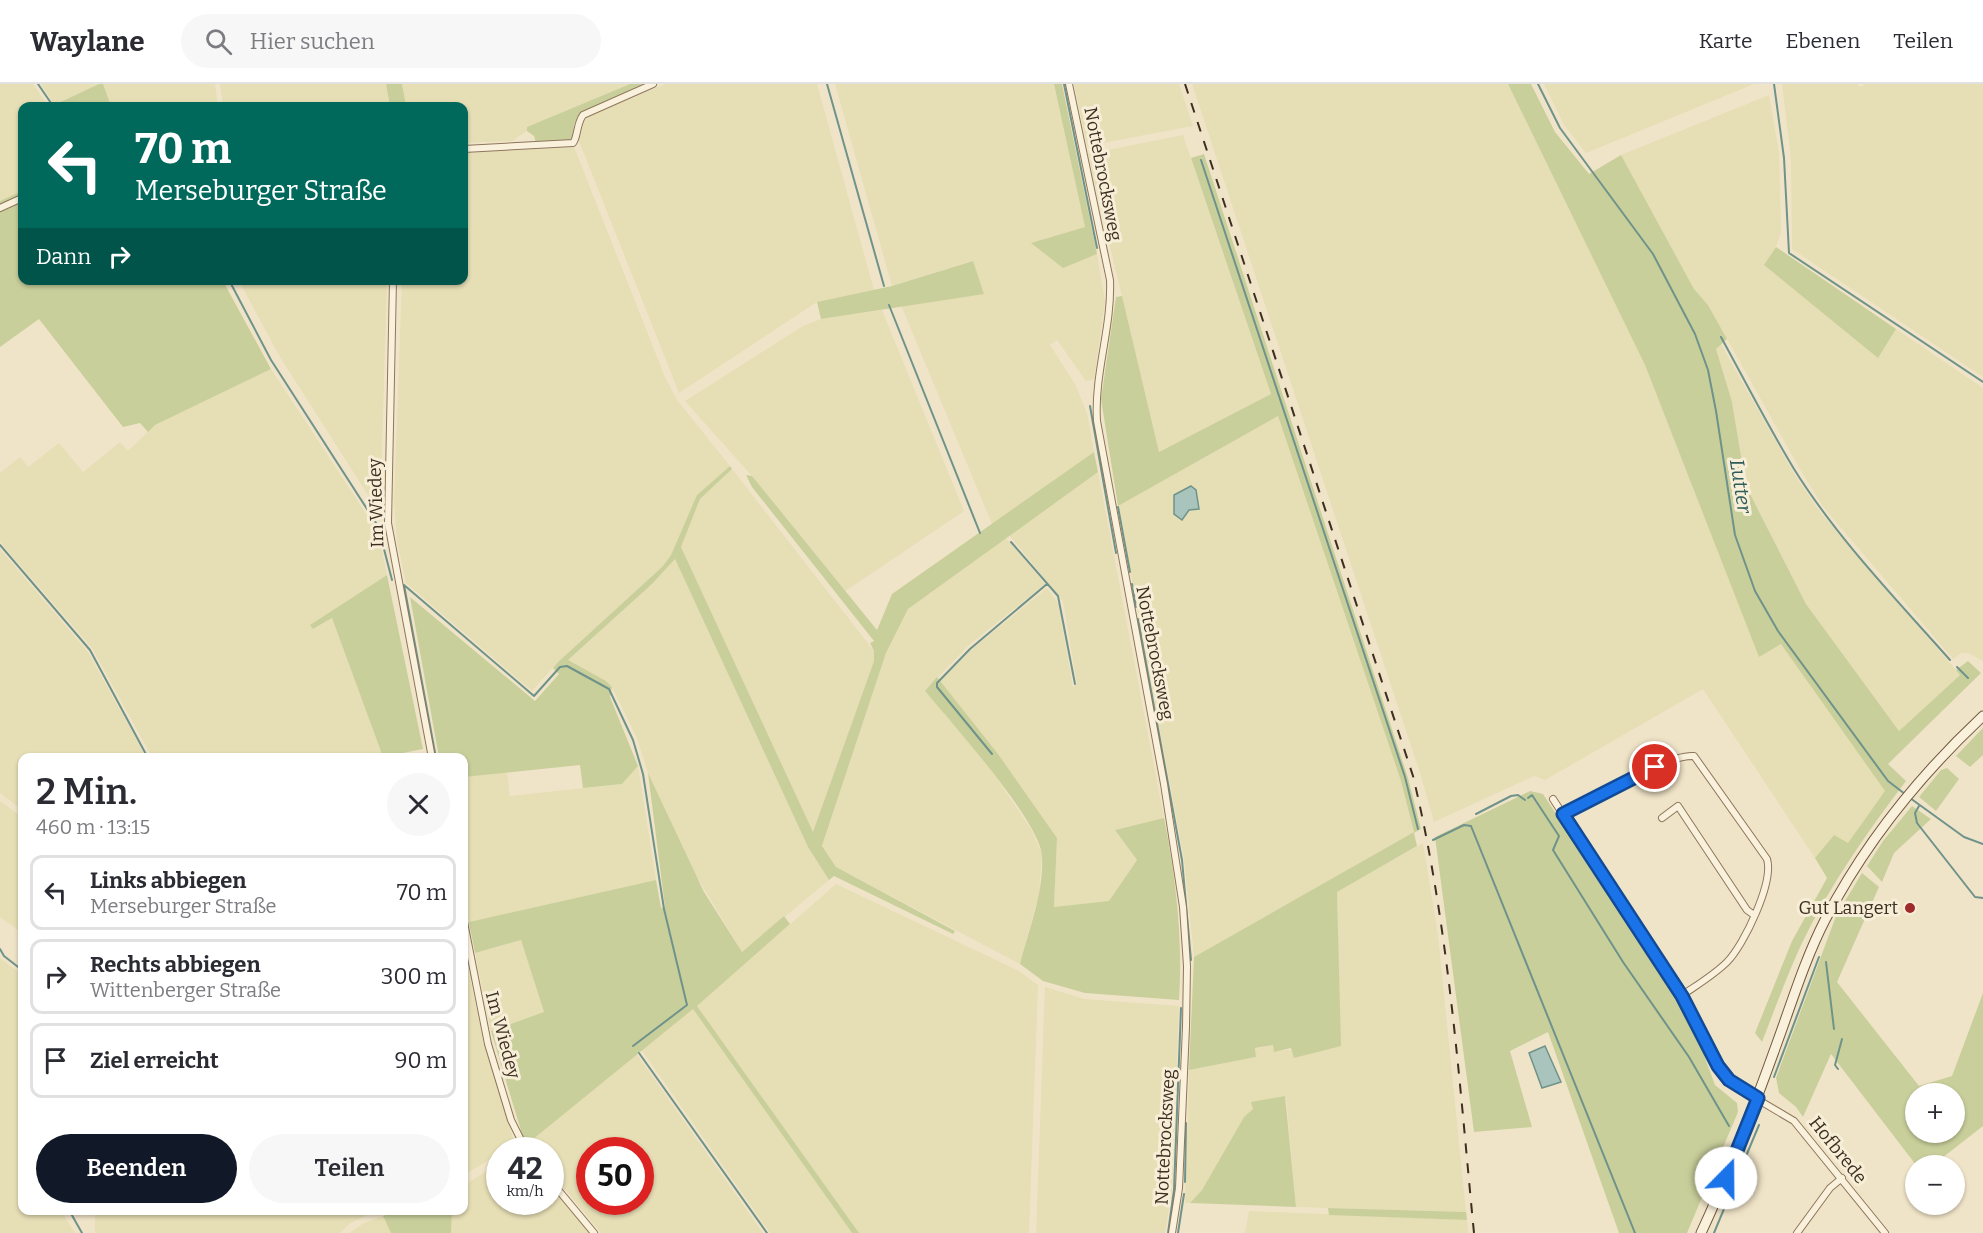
<!DOCTYPE html>
<html lang="de">
<head>
<meta charset="utf-8">
<style>
  :root { --surface:#fff; --page:#f7f7f7; --text:#2b2b33; --muted:#7c7c81; --line:#e1e1e2; --accent:#111827 }
  body { margin:0; font-family:Bitter,serif; background:var(--page); color:var(--text); height:100vh; display:flex; flex-direction:column; font-size:22px; white-space:nowrap }
  * { box-sizing:border-box; margin:0 }
  p { font-size:20px; color:var(--muted) }
  .icon { flex:none; width:33px; height:33px; fill:none; stroke:currentColor; stroke-width:2; stroke-linecap:round; stroke-linejoin:round }
  .map { position:relative; flex:1; overflow:hidden }
  .side { position:absolute; left:18px; top:669px; width:450px; height:462px; display:flex; flex-direction:column; background:var(--surface); border-radius:12px; box-shadow:0 2px 4px #0004 }
  .side>* { flex:none }
  .banner { position:absolute; left:18px; top:18px; width:450px; height:183px; border-radius:12px; box-shadow:0 2px 4px #0004; background:#00695c; color:#fff; overflow:hidden }
  .buttons { position:absolute; left:1905px; top:999px; display:grid; gap:12px }
  .buttons a { display:grid; place-items:center; width:60px; height:60px; border-radius:50%; background:var(--surface); box-shadow:0 2px 4px #0004; font-size:30px }
  .speed { position:absolute; left:486px; top:1053px; display:flex; gap:12px; font-size:30px; font-weight:700; text-align:center }
  .speed>* { display:grid; place-content:center; width:78px; height:78px; border-radius:50%; background:var(--surface); box-shadow:0 2px 4px #0004; line-height:1 }
  .speed small { font-size:15px; font-weight:400 }
  .speed .limit { border:9px solid #d22; background:#fff; color:#111 }
  .pin { position:absolute; display:grid; place-items:center; width:51px; height:51px; color:#fff; margin:-26px; border:3px solid #fff; border-radius:50%; box-shadow:0 2px 6px #0007 }
  .me { position:absolute; width:66px; margin:-33px; rotate:22deg; stroke-linejoin:round; filter:drop-shadow(0 0 4px #0008) }
  .turn { display:flex; align-items:center; gap:21px; height:126px; padding:0 18px; font-size:27px }
  .turn .icon { width:78px; height:78px; stroke-width:2.5 }
  .turn b { display:block; font-size:42px; line-height:51px }
  .then { display:flex; align-items:center; height:57px; padding:0 18px; background:#0003; gap:12px; font-size:22px }
  .round { display:grid; place-items:center; flex:none; width:63px; height:63px; border-radius:32px; background:var(--page) }
  .overview { display:flex; align-items:center; justify-content:space-between; height:102px; padding:0 18px }
  h1 { font-size:36px; font-weight:600; line-height:45px }
  .action { display:flex; gap:12px; margin-top:auto; padding:12px 18px }
  .action a { flex:1; height:69px; border-radius:36px; background:var(--accent); color:#fff; font-size:24px; font-weight:600; line-height:69px; text-align:center }
  .action a+a { background:var(--page); color:var(--text) }
  ul { padding:0; list-style:none }
  li { display:flex; align-items:center; gap:18px; height:75px; margin:0 12px 9px; padding:0 6px; border:3px solid var(--line); border-radius:12px }
  li div { flex:1 }
  li b { display:block; font-size:22px }
  li em { font-style:normal }
  header { display:flex; align-items:center; gap:36px; box-sizing:border-box; height:84px; padding:0 30px; background:var(--surface); border-bottom:2px solid var(--line) }
  header strong { font-size:28px }
  nav { display:flex; gap:33px; margin-inline-start:auto; font-size:21px }
  .search { width:420px; height:54px; background:var(--page); display:flex; align-items:center; gap:15px; box-sizing:border-box; padding:0 21px; border-radius:33px; color:var(--muted); font-size:22px }
  .map>svg:first-child { display:block }
  .farmland { fill:#e6deb5; fill-rule:evenodd }
  .green { fill:#c9cf9b; fill-rule:evenodd }
  .water { fill:#a9c4bc; stroke:#6f938a; stroke-width:1.5 }
  .lines { fill:none; stroke-linecap:round; stroke-linejoin:round }
  .stream { stroke:#6f938a; stroke-width:2 }
  .minor-casing { stroke:#8d765c; stroke-width:8 }
  .secondary-casing { stroke:#6f573f; stroke-width:11 }
  .minor { stroke:#faf1dc; stroke-width:6 }
  .secondary { stroke:#faf1dc; stroke-width:9 }
  .rail { stroke:#3d2e20; stroke-width:2; stroke-dasharray:10 10; stroke-linecap:butt }
  .route-casing { stroke:#114b97; stroke-width:15 }
  .route { stroke:#1a73e8; stroke-width:10 }
  .poi-dot { fill:#9e2a2b; stroke:#f7eed8; stroke-width:2 }
  .labels { text-anchor:middle; stroke-width:6; stroke-linejoin:round; paint-order:stroke }
  .street-label { font-size:18px; fill:#3d2e20; stroke:#f7eed8 }
  .poi-label { font-size:18px; fill:#3d2e20; stroke:#f7eed8; text-anchor:end }
  .water-label { font-size:20px; font-style:italic; fill:#2f5d5a; stroke:#f7eed8 }
</style>
</head>
<body>
<header>
<strong>Waylane</strong>
<div class="search"><svg class="icon" aria-label="search" viewBox="0 0 24 24"><circle cx="10" cy="10" r="6"/><path d="M15 15l6 6"/></svg>Hier suchen</div>
<nav><a>Karte</a><a>Ebenen</a><a>Teilen</a></nav>
</header>
<div class="map">
<svg width="1983" height="1149" viewBox="0 0 1983 1149">
  <rect width="100%" height="100%" fill="#f0e4c8"/>
  <path class="farmland" d="M0 0H33L48 22H22V107L0 117Z
    M41 0H99L54 21Z
    M103 0H215L218 22H111Z
    M220 0H386L390 22H223Z
    M402 0H630L527 43V47L512 57 464 59V22H406Z
    M665 0H817L874 206 817 218 679 309 579 57 580 42 585 34Z
    M835 0H1054L1085 143 1032 159 1063 183 1097 170 1105 217 1094 295 1086 297 1057 256 1050 261 1075 300 1087 329 1094 368 992 440 901 221 984 209 972 177 892 202Z
    M1074 0H1179L1193 42 1087 62Z
    M1192 0H1508L1645 281 1759 572 1781 559 1886 707 1848 760 1834 751 1815 774 1703 605 1545 696 1534 692 1434 738 1421 692Z
    M1544 0H1754L1586 69 1564 41Z
    M1782 0H1857L1861 3 1864 0H1983V293L1792 165 1791 75Z
    M1769 11 1779 68 1781 148 1774 168 1764 181 1878 273 1896 245 1983 304V577L1968 569H1961L1953 575 1824 424 1801 387 1708 221 1694 205 1621 71Z
    M1183 51 1271 310 1159 368 1088 70Z
    M574 63 665 293 677 316 730 382 697 411 671 471 663 482 557 579 532 607 406 499 397 457 394 418 402 197 464 196V69Z
    M239 197H387L380 430 280 273Z
    M882 226 964 427 844 508 752 392 685 317 803 242 821 235Z
    M1721 260 1793 388 1820 428 1960 591 1899 647 1806 520 1746 402 1732 318 1715 265Z
    M271 285 378 448 387 491 310 541 314 545 332 534 383 673H152L92 564 0 458V389L20 373 28 383 59 359 83 388 120 358 128 367 155 341Z
    M1278 332 1401 697 1414 748 1194 873 1184 775 1118 422Z
    M732 385 874 567V577L813 749 681 463 700 415Z
    M1098 388 1164 734 1115 746 1137 776 1109 817 1054 823 1057 754 940 597 971 566 1047 504 1058 519 1073 603 1077 600 1063 517 1009 451Z
    M1006 454 1045 500 969 561 925 607 985 677 1031 745 1042 770 1039 810 1020 880 836 783 822 763 886 569 908 525Z
    M0 465 88 568 146 673 22 674V726L0 709Z
    M675 475 808 763 829 796 742 868 691 783 648 689 637 654 612 603 606 597 567 577 652 500Z
    M638 682 656 796 469 838 464 810V693L507 687 510 712 622 700Z
    M0 717 22 733V849L0 833Z
    M1423 759 1438 851 1466 1128 1296 1123 1286 1013 1253 1025 1244 1033 1202 1106 1190 1119H1185L1189 986 1256 973 1255 965 1273 961 1274 967 1340 962 1337 808Z
    M836 800 1019 887 1038 901 1029 1149H859L697 922Z
    M521 856 544 928 491 947 475 869Z
    M464 864 484 961 515 1061 500 1066 499 1070 464 1091Z
    M0 874 22 891V1126L61 1127 75 1149H0Z
    M1045 903 1084 915 1179 922 1172 1106 1165 1149H1036Z
    M693 925 852 1149H770L641 965Z
    M636 969 763 1149H601L551 1088 550 1066H532L527 1060ZM590 1066H640V1118H590Z
    M499 1080 500 1118H550L551 1102 590 1149H451L452 1127 464 1126V1101Z
    M95 1127V1126L374 1127 349 1140 340 1149H95Z
    M1249 1127 1467 1136 1468 1149H1245Z
    M383 1132 391 1149H350L362 1140Z"/>
  <path class="green" d="M99 0H103L111 22 54 21Z
    M386 0H402L406 22H390Z
    M630 0H650L581 30 574 40 573 53 569 56 536 59 534 52 527 47V43Z
    M1054 0H1062L1097 170 1063 184 1031 159 1085 143Z
    M1508 0H1531L1555 48 1589 90 1621 71 1694 205 1708 221 1727 255 1716 265 1732 318 1746 402 1806 520 1899 647 1960 591 1956 586 1968 577 1981 589 1888 680 1906 697C1867 748 1830 801 1802 859 1787 891 1775 925 1762 958L1755 949 1792 857 1827 794 1815 774 1834 751 1848 759 1885 707 1781 560 1759 573 1645 281Z
    M1204 70 1408 694 1421 745 1414 749 1417 762 1337 808 1341 962 1294 974 1291 964 1274 968 1273 961 1255 964 1256 973 1189 986 1194 873 1414 748 1401 697 1278 332 1118 422 1101 315 1116 213 1122 212 1159 368 1271 310 1191 74Z
    M22 107V196L223 197 271 285 155 341 148 348 140 339 123 343 39 235 0 263V117Z
    M1776 163 1896 245 1878 274 1764 181Z
    M973 177 984 210 821 235 817 218 892 202Z
    M1094 368 1098 388 908 525 886 569 822 762 836 783 955 847 953 850 834 792 829 796 808 763 675 475 652 500 568 576 606 597 612 603 610 613 638 682 622 700 583 704 580 681 464 693V674L439 673 410 513 535 617 559 590 553 584 557 579 663 482 671 471 697 411 730 382 732 385 700 415 681 463 813 748 874 577V567L870 559 874 557 752 403 746 391 752 392 877 546 892 510Z
    M387 491 423 665 383 673 332 534 313 545 310 541Z
    M937 593 998 670 1057 754 1054 823 1109 817 1137 776 1115 746 1164 734C1176 794 1183 855 1179 916L1085 909 1043 897 1020 880C1029 845 1044 808 1042 772 1040 737 950 637 925 607Z
    M1983 644V671L1970 683 1956 672Z
    M1947 684 1959 695 1936 727 1919 713 1941 686Z
    M648 689 704 808 742 868 784 832 790 840 697 922 859 1149H852L693 925 527 1060 522 1050 491 947 544 928 521 856 475 869 469 838 656 796 661 824 665 823Z
    M1530 707 1543 710 1558 733 1678 915 1698 955 1715 1001 1737 1019 1738 1028 1687 1149H1619L1548 948 1510 967 1532 1043 1474 1048 1435 753Z
    M1912 722 1931 735 1894 769 1882 798 1867 782 1883 757Z
    M1862 789 1879 803 1837 898 1919 1002 1952 992 1983 909V1042L1933 1081H1916L1831 970 1803 1033 1796 1023 1779 1009 1776 994 1836 832ZM1916 1010H1954V1048H1916Z
    M1285 1012 1296 1123 1190 1119 1202 1106 1244 1033 1253 1025 1251 1018Z
    M1328 1124 1466 1128 1467 1136 1329 1131Z
    M399 1126 452 1127 451 1149H391L383 1132Z"/>
  <path class="water" d="M1191 402 1196 406 1199 425 1189 426 1182 436 1174 430V411Z
    M1545 962 1561 998 1542 1004 1529 969Z"/>
  <g class="lines">
    <path class="stream" d="M38 0 53 22
      M827 0 884 202
      M1064 0 1097 164
      M1538 0 1560 44 1653 170 1695 250 1708 286 1716 327 1735 451 1755 507 1778 547 1888 697 1905 710
      M1774 0 1784 74 1789 169 1983 298
      M1201 76 1405 693 1418 745
      M229 196 271 276 378 442 392 496
      M889 221 980 449
      M1721 253C1745 297 1768 342 1794 385 1837 454 1896 515 1950 576
      M1090 322 1116 469
      M1118 423 1130 488
      M1011 458 1058 512 1075 600
      M0 461 90 566 148 674
      M1132 500 1136 523
      M404 501 534 612 560 583 567 582 609 605 633 656 643 690 664 825 687 921 633 962
      M404 501 436 674
      M1138 535 1182 776 1191 876
      M1957 583 1968 594
      M992 670 937 603V599L970 565 1047 500
      M1528 714 1532 711 1559 752 1553 766 1623 878 1689 973 1729 1042
      M1910 714 1964 753 1983 760
      M1919 722 1915 729 1917 739 1975 813 1983 814
      M1476 730 1511 712 1518 711 1525 716
      M1433 756 1464 741 1471 742 1635 1149
      M0 865 4 872 22 886
      M1826 878 1834 945
      M639 969 767 1149
      M1838 985 1835 981 1842 955
      M1774 993 1819 873
      M1185 1098 1186 1039
      M69 1126 82 1149
      M1168 1149 1174 1106 1181 924
      M1178 1149 1184 1110
      M1714 1149 1759 1041"/>
    <g class="minor-casing">
      <path id="minor" d="M1069 0 1110 196C1112 244 1094 289 1097 337L1164 700 1183 823 1187 882 1186 943 1179 1104 1172 1149
        M464 65 573 59C578 53 576 41 583 31L653 0
        M0 124 22 114
        M393 196 388 439 432 674
        M1553 715 1681 912 1718 982 1740 1005 1794 1037 1885 1149
        M1563 730C1593 716 1665 670 1694 672L1767 775C1774 798 1744 861 1727 878 1714 891 1697 901 1681 912
        M1662 734 1678 722 1747 826 1754 831
        M464 838 488 960 511 1036 526 1066
        M550 1096 594 1149
        M1797 1149 1830 1104 1842 1094"/>
    </g>
    <g class="secondary-casing">
      <path id="secondary" d="M1701 1149C1730 1087 1754 1023 1777 959 1792 918 1805 875 1825 836 1865 759 1920 691 1983 632"/>
    </g>
    <use href="#minor" class="minor"/>
    <use href="#secondary" class="secondary"/>
    <path class="rail" d="M1185 0 1413 692C1449 842 1459 996 1474 1149"/>
  </g>
  <g class="lines">
    <g class="route-casing">
      <path id="route" d="M1655 683 1563 730 1682 912 1718 982 1729 996 1758 1014 1726 1094"/>
    </g>
    <use href="#route" class="route"/>
  </g>
  <circle class="poi-dot" cx="1910" cy="824" r="6"/>
  <g class="labels">
    <g class="street-label">
      <text transform="translate(1103 90) rotate(79)" y="6">Nottebrocksweg</text>
      <text transform="translate(376 419) rotate(-92)" y="6">Im Wiedey</text>
      <text transform="translate(1155 569) rotate(79)" y="6">Nottebrocksweg</text>
      <text transform="translate(503 951) rotate(75)" y="6">Im Wiedey</text>
      <text transform="translate(1165 1053) rotate(-87)" y="6">Nottebrocksweg</text>
      <text transform="translate(1838 1066) rotate(51)" y="6">Hofbrede</text>
    </g>
    <g class="poi-label">
      <text x="1898" y="830">Gut Langert</text>
    </g>
    <g class="water-label">
      <text transform="translate(1741 402) rotate(81)" y="7">Lutter</text>
    </g>
  </g>
</svg>
<div class="buttons">
<a>+</a>
<a>−</a>
</div>
<div class="speed"><div>42<small>km/h</small></div><div class="limit">50</div></div>
<div class="pin" style="left:1655px;top:683px;background:#d93025"><svg class="icon" aria-label="arrive" viewBox="0 0 24 24"><path d="M6 21V4h12l-3 4 3 4H6"/></svg></div>
<svg class="me" style="left:1726px;top:1094px" viewBox="-20 -20 40 40"><circle r="19" fill="#fff"/><path d="M0-13L10 11 0 6-10 11z" fill="#1a73e8"/></svg>
<div class="banner">
<div class="turn"><svg class="icon" aria-label="left" viewBox="0 0 24 24"><path d="M17 20v-9H6M10 6l-5 5 5 5"/></svg><div><b>70 m</b>Merseburger Straße</div></div>
<div class="then">Dann<svg class="icon" aria-label="right" viewBox="0 0 24 24"><path d="M7 20v-9h11M14 6l5 5-5 5"/></svg></div>
</div>
<section class="side">
<div class="overview"><div><h1>2 Min.</h1><p>460 m · 13:15</p></div><a class="round"><svg class="icon" aria-label="close" viewBox="0 0 24 24"><path d="M6 6l12 12M18 6L6 18"/></svg></a></div>
<ul>
<li><svg class="icon" aria-label="left" viewBox="0 0 24 24"><path d="M17 20v-9H6M10 6l-5 5 5 5"/></svg><div><b>Links abbiegen</b><p>Merseburger Straße</p></div><em>70 m</em></li>
<li><svg class="icon" aria-label="right" viewBox="0 0 24 24"><path d="M7 20v-9h11M14 6l5 5-5 5"/></svg><div><b>Rechts abbiegen</b><p>Wittenberger Straße</p></div><em>300 m</em></li>
<li><svg class="icon" aria-label="arrive" viewBox="0 0 24 24"><path d="M6 21V4h12l-3 4 3 4H6"/></svg><div><b>Ziel erreicht</b></div><em>90 m</em></li>
</ul>
<div class="action"><a>Beenden</a><a>Teilen</a></div>
</section>
</div>
</body>
</html>
